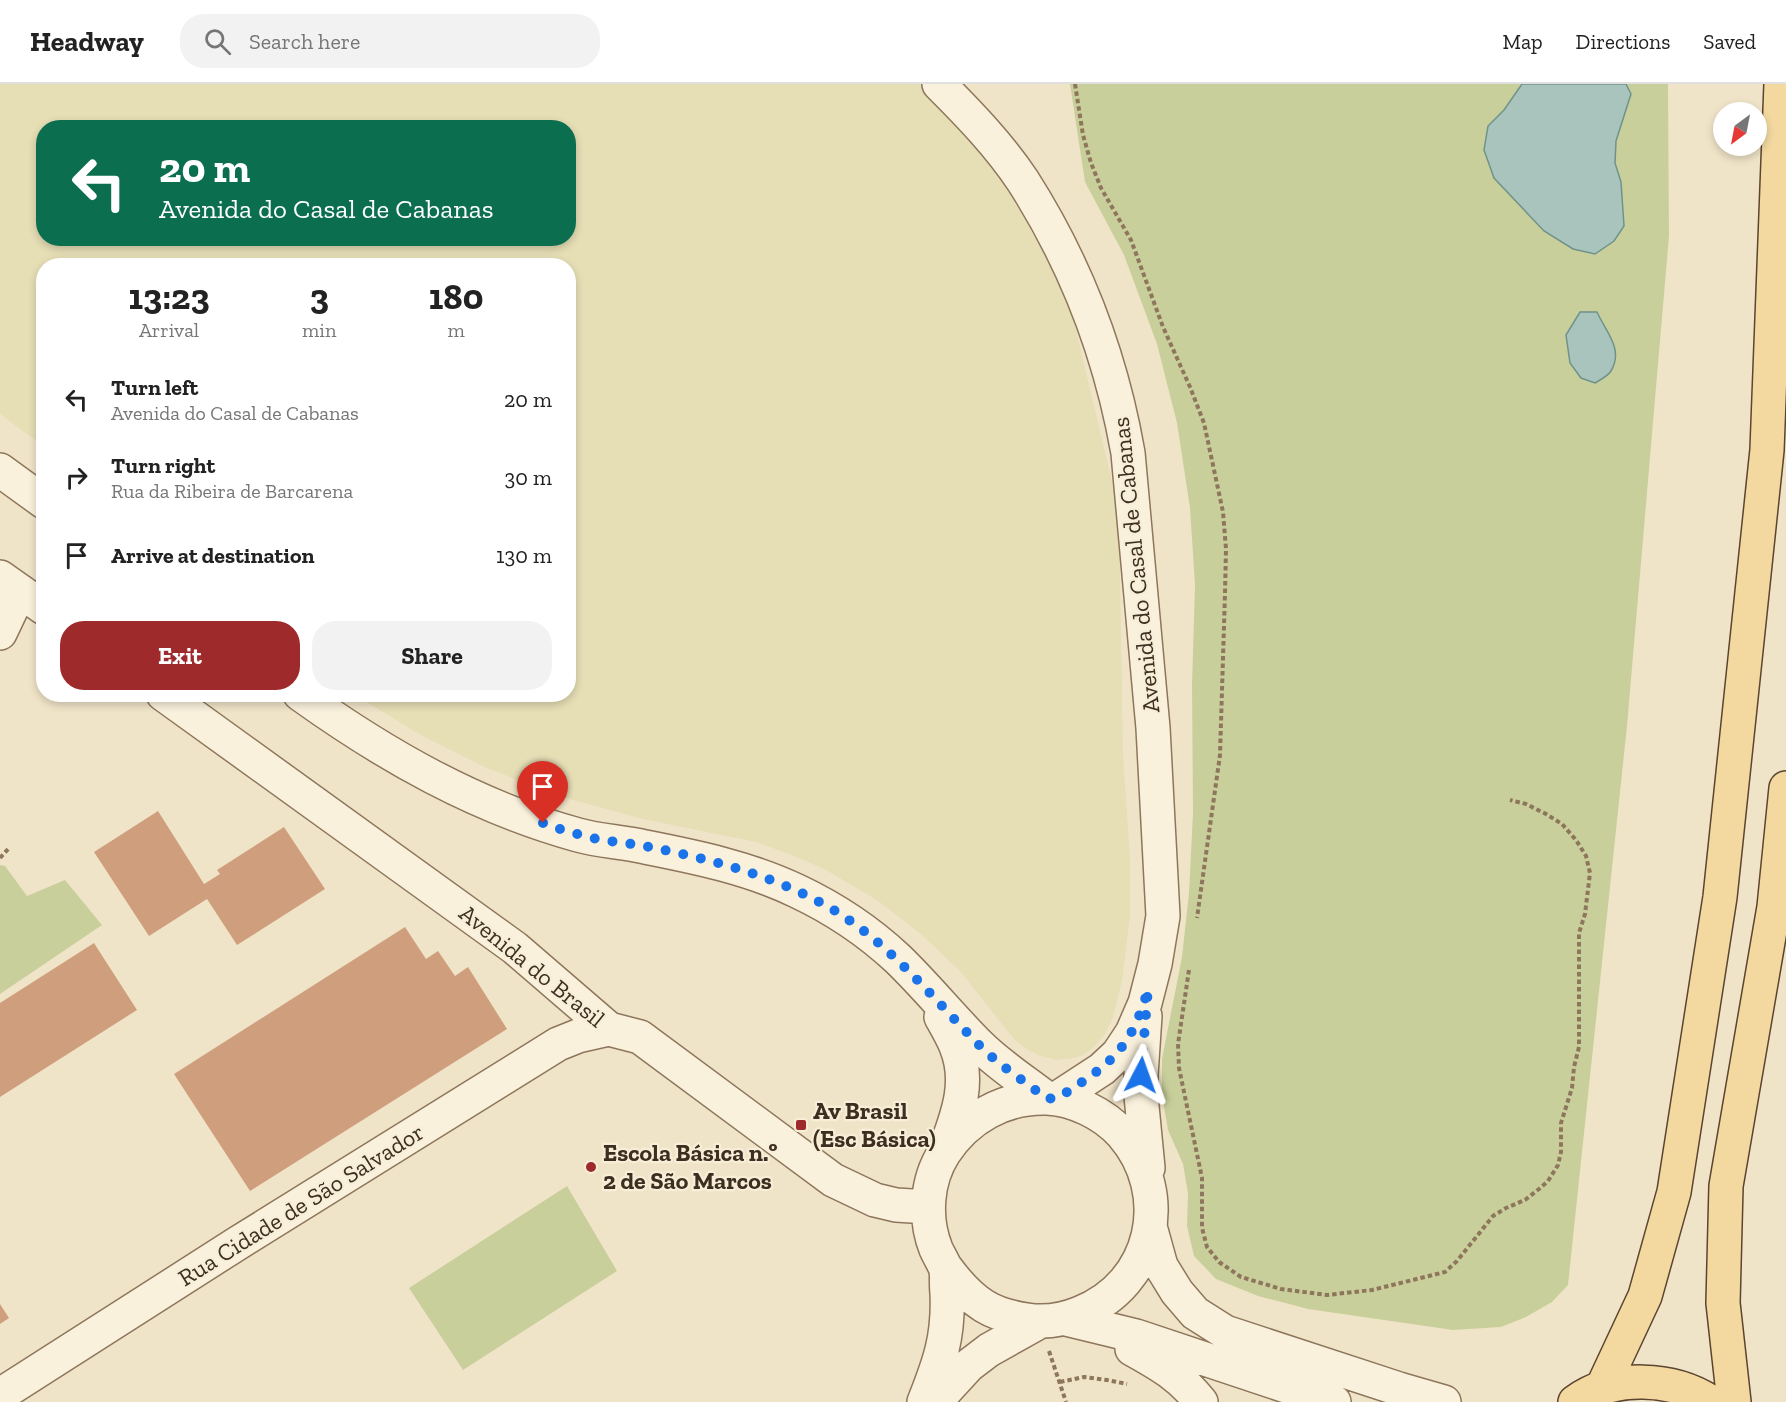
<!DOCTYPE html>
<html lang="en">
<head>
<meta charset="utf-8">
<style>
  :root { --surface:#fff; --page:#f2f2f2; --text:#222; --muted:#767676; --line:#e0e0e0; --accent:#9e2a2b }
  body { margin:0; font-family:"Zilla Slab",serif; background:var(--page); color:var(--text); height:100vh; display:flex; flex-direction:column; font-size:22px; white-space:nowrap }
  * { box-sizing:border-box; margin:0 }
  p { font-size:20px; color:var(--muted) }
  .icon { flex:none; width:33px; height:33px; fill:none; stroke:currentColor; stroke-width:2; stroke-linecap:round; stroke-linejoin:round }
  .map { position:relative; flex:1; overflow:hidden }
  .side { position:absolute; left:36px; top:174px; width:540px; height:444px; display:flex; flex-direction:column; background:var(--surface); border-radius:24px; box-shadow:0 3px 9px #0003 }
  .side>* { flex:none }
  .top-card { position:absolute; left:36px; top:36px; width:540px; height:126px; border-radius:24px; box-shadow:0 3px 9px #0003; background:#0b6e4f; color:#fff; overflow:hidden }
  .needle { width:39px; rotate:212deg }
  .buttons { position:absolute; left:1713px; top:18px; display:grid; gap:12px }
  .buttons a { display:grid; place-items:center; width:54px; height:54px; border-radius:50%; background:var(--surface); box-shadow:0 3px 9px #0003; font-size:30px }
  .pin { position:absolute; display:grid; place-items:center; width:51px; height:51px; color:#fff; margin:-62px -26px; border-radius:50% 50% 50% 0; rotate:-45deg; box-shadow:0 0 6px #0007 }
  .pin .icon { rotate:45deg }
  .me { position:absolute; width:66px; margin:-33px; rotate:4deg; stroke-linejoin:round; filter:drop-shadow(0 0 4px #0008) }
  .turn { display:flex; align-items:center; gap:21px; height:126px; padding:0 24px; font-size:27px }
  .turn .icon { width:78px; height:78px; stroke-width:2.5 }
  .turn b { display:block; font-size:42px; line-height:51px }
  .eta { display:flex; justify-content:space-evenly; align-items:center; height:102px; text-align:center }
  .eta b { font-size:36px; font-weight:800; line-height:42px }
  .cta { display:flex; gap:12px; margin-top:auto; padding:12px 24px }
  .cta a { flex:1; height:69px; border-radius:24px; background:var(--accent); color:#fff; font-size:24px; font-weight:800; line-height:69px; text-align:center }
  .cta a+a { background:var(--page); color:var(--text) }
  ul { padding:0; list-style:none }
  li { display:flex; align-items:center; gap:18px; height:78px; padding:0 24px }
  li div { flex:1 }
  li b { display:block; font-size:22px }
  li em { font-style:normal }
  header { display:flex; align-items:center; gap:36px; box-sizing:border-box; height:84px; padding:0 30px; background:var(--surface); border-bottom:2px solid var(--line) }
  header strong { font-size:28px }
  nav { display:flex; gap:33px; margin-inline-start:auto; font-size:21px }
  .search { width:420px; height:54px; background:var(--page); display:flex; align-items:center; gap:15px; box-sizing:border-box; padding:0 21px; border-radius:24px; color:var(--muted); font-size:22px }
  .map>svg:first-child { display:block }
  .farmland { fill:#e6deb5; fill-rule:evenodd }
  .green { fill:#c9cf9b }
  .water { fill:#a9c4bc; stroke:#6f938a; stroke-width:1.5 }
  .building { fill:#cf9f7d }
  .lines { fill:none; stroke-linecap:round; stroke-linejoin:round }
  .minor-casing { stroke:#8d765c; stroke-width:36 }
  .major-casing { stroke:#5b4430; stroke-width:36 }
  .path { stroke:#8d765c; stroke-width:4; stroke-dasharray:4.5 3; stroke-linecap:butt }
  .minor { stroke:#faf1dc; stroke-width:33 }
  .major { stroke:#f3d9a0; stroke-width:33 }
  .route { stroke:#1a73e8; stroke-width:10; stroke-dasharray:0 18 }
  .poi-dot { fill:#9e2a2b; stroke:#f7eed8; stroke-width:2 }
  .labels { text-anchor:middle; stroke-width:4.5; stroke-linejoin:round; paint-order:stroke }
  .street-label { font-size:24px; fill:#3d2e20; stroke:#f7eed8 }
  .poi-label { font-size:24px; font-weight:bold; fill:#3d2e20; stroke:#f7eed8; text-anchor:start }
</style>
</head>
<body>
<header>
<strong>Headway</strong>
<div class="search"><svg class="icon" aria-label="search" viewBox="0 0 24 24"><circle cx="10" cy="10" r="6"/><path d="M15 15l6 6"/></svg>Search here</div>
<nav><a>Map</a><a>Directions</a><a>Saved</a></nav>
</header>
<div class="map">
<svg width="1786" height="1318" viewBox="0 0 1786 1318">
  <rect width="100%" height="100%" fill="#f0e4c8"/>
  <path class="farmland" d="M0 0H921L948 22 1060 179 1119 427 1123 672 1130 773V831L1122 897 1113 933 1105 950 1092 965 1083 971 1074 974 1056 976 1038 971 1025 964 1013 954 960 887 922 851 877 816 826 786 792 771 756 758 643 735 555 711 485 683 419 650 355 611 568 610V182H44L43 362 0 330ZM44 44H568V154H44Z"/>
  <path class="green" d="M1070 0H1668L1669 152 1627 642 1568 1201 1552 1218 1526 1233 1501 1243 1453 1246 1308 1225 1258 1212 1216 1195 1194 1172 1187 1142 1188 1109 1183 1080 1168 1046 1162 1011V975L1182 873 1189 809 1193 729 1192 601 1195 501 1190 424 1177 339 1157 260 1124 171 1085 98Z
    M0 781 5 782 27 812 65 796 102 841 0 910Z
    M567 1102 617 1187 463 1286 409 1204Z"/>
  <path class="water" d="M1522 0H1626L1631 10 1616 57 1615 79 1621 98 1624 142 1614 157 1595 170 1573 165 1544 147 1494 94 1484 66 1488 42 1504 26Z
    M1580 228H1597C1606 248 1624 265 1611 287 1608 292 1600 296 1595 299L1581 294 1570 279 1566 251Z"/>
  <path class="building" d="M158 727 204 800 220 790 217 786 284 743 325 805 237 861 207 815 149 852 94 768Z
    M405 843 426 875 438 867 455 892 468 883 507 945 250 1107 174 990Z
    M94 859 137 926 0 1013V919Z
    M0 1220 9 1234 0 1240Z"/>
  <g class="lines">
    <g class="minor-casing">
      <path id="minor" d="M939 0C969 30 999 61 1023 97 1076 180 1111 272 1128 369L1153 644 1163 832 1155 880 1145 919 1132 949 1118 970 1102 985 1056 1015
        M0 386 44 418
        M0 493 44 524
        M0 549 20 507
        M163 610 515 864 609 945 640 953 833 1096 875 1116 896 1121 928 1123
        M300 610C385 671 476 723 578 751 599 757 623 758 645 763 696 773 749 784 797 807 833 824 868 847 898 875 926 902 951 933 979 961 999 981 1024 997 1046 1014
        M1145 932 1141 991V1012L1148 1084
        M941 933C946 942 952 952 956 962 970 996 959 1028 947 1060
        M1151 1146 1161 1182 1177 1208 1195 1229 1225 1248 1399 1305 1444 1318
        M1066 1235 1136 1252 1334 1318
        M1132 1265C1161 1281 1180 1292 1201 1318
        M0 1311 238 1159 558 960 578 952 609 945
        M924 1318C940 1278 949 1252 947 1209 946 1201 947 1193 946 1186 944 1179 939 1172 936 1165 924 1135 926 1097 944 1069 967 1034 1004 1013 1046 1014 1074 1015 1104 1030 1122 1050 1174 1110 1154 1200 1080 1229 1063 1236 1046 1239 1027 1236 1013 1234 997 1230 984 1222 968 1212 957 1199 946 1184
        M935 1318 968 1282 989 1266 1039 1238"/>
    </g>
    <g class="major-casing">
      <path id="major" d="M1602 1304 1645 1212 1674 1108 1720 813 1767 366 1781 0
        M1575 1318C1613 1290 1673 1293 1711 1318
        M1734 1318 1723 1219 1726 1102 1774 823 1786 704"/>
    </g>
    <path class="path" d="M1075 0 1083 51 1091 79 1101 104 1131 156 1163 243 1190 303 1204 339 1223 428 1226 465 1225 509 1220 671 1197 834
      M0 774 9 764
      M1189 886 1178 960 1179 984 1202 1094V1144L1207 1163 1219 1178 1241 1193 1281 1205 1327 1211 1372 1206 1445 1188 1457 1177 1493 1132 1506 1124 1525 1116 1539 1105 1548 1097 1558 1081 1561 1068V1039L1572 1004 1574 983 1579 963V849L1585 830 1590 789 1586 772 1576 756 1562 740 1546 730 1526 720 1510 716
      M1049 1267 1066 1318
      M1060 1298 1084 1293 1107 1296 1127 1300"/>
    <use href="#minor" class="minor"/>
    <use href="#major" class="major"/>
  </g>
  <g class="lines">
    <path class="route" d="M543 739C554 743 565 747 577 750 599 757 622 758 644 762 706 774 769 790 825 821 886 855 930 911 979 961 999 981 1024 997 1046 1014L1056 1015C1108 982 1131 967 1148 905L1141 991"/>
  </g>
  <g class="poi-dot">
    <rect x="795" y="1035" width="12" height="12" rx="3"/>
    <circle cx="591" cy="1083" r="6"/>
  </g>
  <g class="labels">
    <g class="street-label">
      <text transform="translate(1136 481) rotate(-96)" y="8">Avenida do Casal de Cabanas</text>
      <text transform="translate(532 882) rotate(39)" y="8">Avenida do Brasil</text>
      <text transform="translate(301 1121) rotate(-32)" y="8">Rua Cidade de São Salvador</text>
    </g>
    <g class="poi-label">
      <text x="813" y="1035">Av Brasil<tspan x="813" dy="28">(Esc Básica)</tspan></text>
      <text x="603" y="1077">Escola Básica n.º<tspan x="603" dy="28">2 de São Marcos</tspan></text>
    </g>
  </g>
</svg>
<div class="buttons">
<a><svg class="needle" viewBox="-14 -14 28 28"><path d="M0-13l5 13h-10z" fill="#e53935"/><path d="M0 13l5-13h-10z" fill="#767676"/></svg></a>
</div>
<div class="pin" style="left:543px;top:739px;background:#d93025"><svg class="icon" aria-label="arrive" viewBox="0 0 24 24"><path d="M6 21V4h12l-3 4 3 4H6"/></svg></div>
<svg class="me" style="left:1141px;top:991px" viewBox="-20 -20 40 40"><path d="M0-17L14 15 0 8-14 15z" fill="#1a73e8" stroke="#fff" stroke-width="4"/></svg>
<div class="top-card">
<div class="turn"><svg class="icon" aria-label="left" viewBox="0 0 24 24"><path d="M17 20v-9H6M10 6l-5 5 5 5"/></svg><div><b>20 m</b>Avenida do Casal de Cabanas</div></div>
</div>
<section class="side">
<div class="eta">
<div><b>13:23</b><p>Arrival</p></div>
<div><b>3</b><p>min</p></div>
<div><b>180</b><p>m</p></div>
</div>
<ul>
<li><svg class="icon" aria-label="left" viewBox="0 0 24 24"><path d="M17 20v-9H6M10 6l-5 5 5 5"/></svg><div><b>Turn left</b><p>Avenida do Casal de Cabanas</p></div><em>20 m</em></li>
<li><svg class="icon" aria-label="right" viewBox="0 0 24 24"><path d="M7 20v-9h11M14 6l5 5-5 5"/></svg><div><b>Turn right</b><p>Rua da Ribeira de Barcarena</p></div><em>30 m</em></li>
<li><svg class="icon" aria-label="arrive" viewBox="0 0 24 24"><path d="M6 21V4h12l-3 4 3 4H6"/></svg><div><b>Arrive at destination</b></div><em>130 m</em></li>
</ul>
<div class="cta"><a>Exit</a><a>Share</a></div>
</section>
</div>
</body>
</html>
